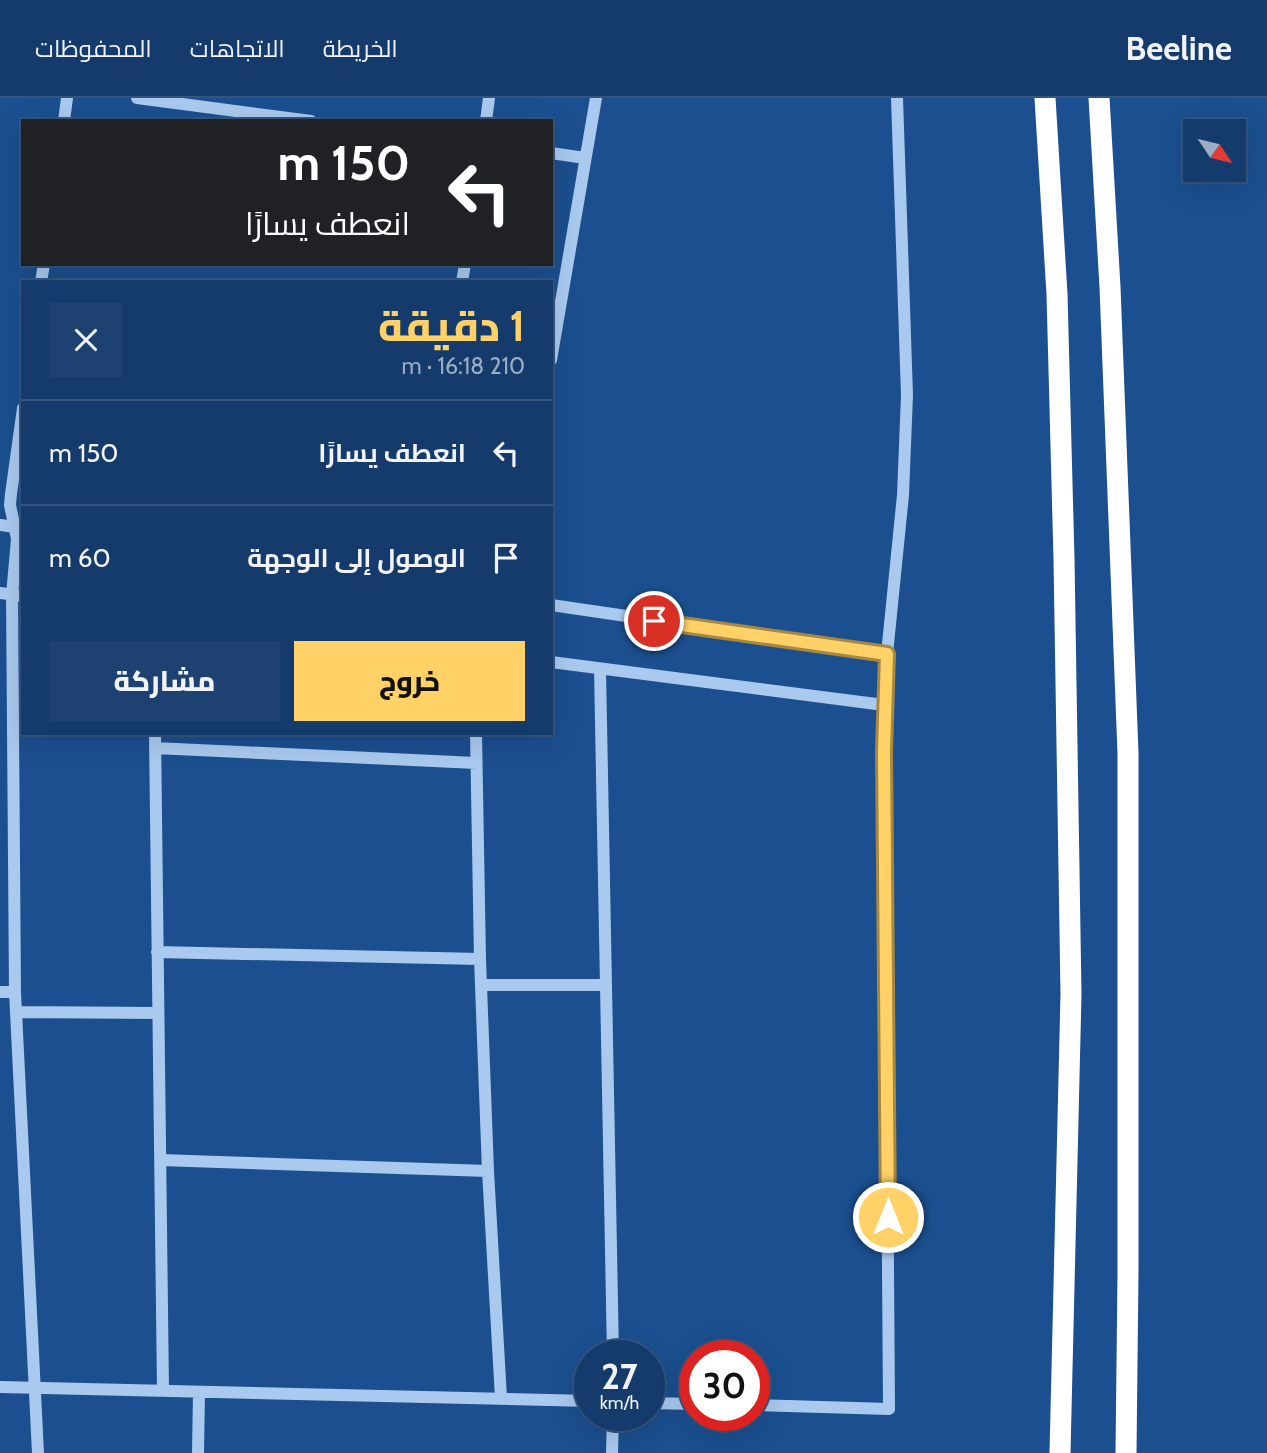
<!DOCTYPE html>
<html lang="ar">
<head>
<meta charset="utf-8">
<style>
  :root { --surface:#143b6b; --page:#1d4271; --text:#f1f3f6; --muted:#9dadc1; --line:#33557e; --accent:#ffd166 }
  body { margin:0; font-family:Cabin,Cairo,sans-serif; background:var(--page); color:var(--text); direction:rtl; height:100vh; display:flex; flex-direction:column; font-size:26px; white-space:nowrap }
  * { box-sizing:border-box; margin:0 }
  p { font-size:23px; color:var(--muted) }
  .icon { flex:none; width:38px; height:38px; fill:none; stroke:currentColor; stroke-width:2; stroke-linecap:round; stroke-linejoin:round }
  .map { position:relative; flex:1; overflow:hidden; direction:ltr }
  .sheet { position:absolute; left:21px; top:182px; width:532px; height:455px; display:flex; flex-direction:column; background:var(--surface); border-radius:0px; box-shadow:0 7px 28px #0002,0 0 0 2px var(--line); direction:rtl }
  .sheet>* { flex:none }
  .banner { position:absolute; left:21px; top:21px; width:532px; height:147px; border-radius:0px; box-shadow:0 7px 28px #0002,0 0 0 2px var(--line); direction:rtl; background:#202124; color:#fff; overflow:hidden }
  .needle { width:46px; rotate:125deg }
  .tools { position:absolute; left:1183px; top:21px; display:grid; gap:14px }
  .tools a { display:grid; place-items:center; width:63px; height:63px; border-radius:0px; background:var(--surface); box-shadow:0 7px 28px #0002,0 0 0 2px var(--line); font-size:35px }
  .speed { position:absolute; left:574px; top:1242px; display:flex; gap:14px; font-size:35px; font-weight:700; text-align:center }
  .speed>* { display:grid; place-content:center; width:91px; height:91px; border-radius:50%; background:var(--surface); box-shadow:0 7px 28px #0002,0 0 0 2px var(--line); line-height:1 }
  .speed small { font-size:18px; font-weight:400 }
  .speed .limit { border:10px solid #d22; background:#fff; color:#111 }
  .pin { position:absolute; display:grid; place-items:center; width:60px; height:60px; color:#fff; margin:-30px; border:4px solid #fff; border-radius:50%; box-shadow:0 2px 7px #0007 }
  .me { position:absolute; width:77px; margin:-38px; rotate:0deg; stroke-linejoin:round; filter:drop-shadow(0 0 5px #0008) }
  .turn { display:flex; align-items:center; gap:24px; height:147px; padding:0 28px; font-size:32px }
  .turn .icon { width:91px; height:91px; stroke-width:2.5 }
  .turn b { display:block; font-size:49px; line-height:60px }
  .round { display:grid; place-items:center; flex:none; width:74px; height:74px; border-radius:0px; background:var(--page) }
  .head { display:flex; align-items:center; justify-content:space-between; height:119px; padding:0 28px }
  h1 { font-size:42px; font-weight:800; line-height:52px; color:var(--accent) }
  .action { display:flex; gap:14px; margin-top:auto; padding:14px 28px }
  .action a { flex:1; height:80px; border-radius:0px; background:var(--accent); color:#111; font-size:28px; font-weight:800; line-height:80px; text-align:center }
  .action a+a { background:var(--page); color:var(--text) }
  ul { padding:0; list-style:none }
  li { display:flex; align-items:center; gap:21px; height:105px; padding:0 28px; border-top:2px solid var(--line) }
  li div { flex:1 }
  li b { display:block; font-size:26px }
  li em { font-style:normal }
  header { display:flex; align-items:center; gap:42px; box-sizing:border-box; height:98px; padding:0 35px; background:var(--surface); border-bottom:2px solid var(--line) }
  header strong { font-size:33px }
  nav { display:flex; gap:38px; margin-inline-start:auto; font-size:24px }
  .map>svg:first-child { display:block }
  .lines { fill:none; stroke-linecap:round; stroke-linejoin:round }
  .minor { stroke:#a9c9ee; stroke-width:12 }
  .highway { stroke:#fff; stroke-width:21 }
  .route-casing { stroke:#a68842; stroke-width:18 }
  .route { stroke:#ffd166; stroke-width:12 }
</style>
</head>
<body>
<header>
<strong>Beeline</strong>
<nav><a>الخريطة</a><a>الاتجاهات</a><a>المحفوظات</a></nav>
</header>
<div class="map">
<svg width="1267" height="1355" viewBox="0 0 1267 1355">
  <rect width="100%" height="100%" fill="#1b4f8f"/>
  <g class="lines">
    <path class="minor" d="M137 0 311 23
      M64 23 67 0
      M486 23 489 0
      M551 55 585 60
      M41 184 44 166
      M462 184 465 166
      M551 262 596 0
      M23 310 11 396 10 407 17 441 12 497 15 894 38 1355
      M0 427 22 430
      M0 495 23 498
      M551 507 887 556
      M551 564 884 607
      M600 571 613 1258
      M155 635 163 1293
      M476 635 480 861 488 1073 501 1300
      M155 650 476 665
      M157 854 480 861
      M481 887H606
      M0 894H15
      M16 914 158 915
      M160 1062 488 1073
      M0 1289 590 1303
      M649 1305 695 1306
      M754 1307 889 1311 884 607 887 556 903 397 907 297 897 0
      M198 1355 199 1294
      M612 1355 613 1318"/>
    <path class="highway" d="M1045 0 1057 196 1064 461 1071 896 1060 1355
      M1099 0 1110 189 1128 655V1174L1126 1355"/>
  </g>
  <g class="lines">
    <g class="route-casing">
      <path id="route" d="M654 523 887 556 884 653 888 1119"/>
    </g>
    <use href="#route" class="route"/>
  </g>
</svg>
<div class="tools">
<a><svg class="needle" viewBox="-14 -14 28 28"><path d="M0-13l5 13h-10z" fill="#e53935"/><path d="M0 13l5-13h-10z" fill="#9dadc1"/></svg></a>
</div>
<div class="speed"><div>27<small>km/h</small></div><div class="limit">30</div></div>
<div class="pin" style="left:654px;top:523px;background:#d93025"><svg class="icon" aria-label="arrive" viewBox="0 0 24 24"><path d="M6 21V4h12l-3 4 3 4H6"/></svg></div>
<svg class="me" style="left:888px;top:1119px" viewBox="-20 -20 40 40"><circle r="17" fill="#ffd166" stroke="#fff" stroke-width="3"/><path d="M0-11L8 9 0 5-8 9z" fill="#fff"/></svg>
<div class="banner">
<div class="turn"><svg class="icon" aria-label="left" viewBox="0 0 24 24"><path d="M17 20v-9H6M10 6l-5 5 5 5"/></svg><div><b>150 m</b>انعطف يسارًا</div></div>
</div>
<section class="sheet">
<div class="head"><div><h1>1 دقيقة</h1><p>210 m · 16:18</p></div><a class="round"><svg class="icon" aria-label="close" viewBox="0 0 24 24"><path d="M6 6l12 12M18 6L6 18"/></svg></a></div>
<ul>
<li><svg class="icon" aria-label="left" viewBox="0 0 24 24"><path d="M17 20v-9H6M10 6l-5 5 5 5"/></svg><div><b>انعطف يسارًا</b></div><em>150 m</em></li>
<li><svg class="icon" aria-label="arrive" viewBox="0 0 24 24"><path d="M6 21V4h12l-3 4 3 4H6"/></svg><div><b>الوصول إلى الوجهة</b></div><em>60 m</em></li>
</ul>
<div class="action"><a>خروج</a><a>مشاركة</a></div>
</section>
</div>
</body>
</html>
